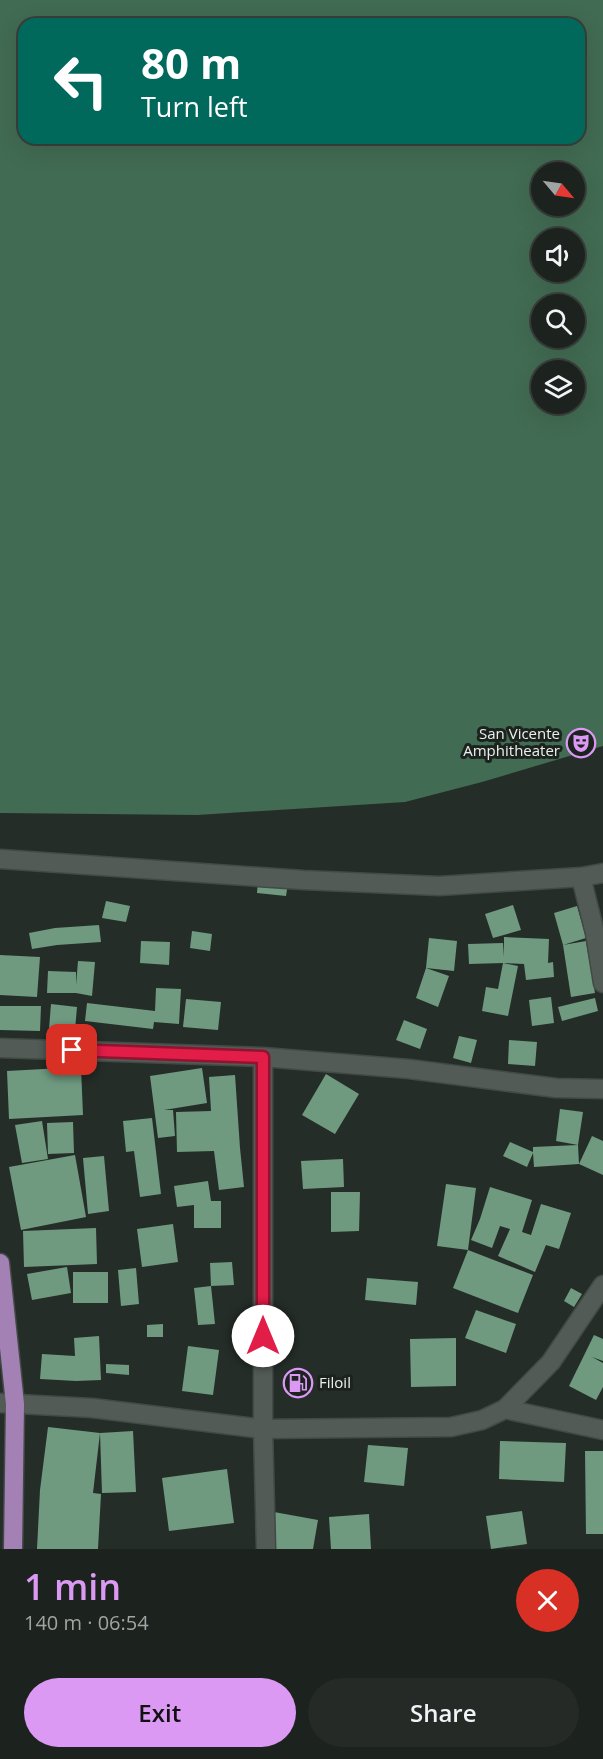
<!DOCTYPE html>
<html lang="en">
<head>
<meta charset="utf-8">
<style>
  :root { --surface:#1c221e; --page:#252a27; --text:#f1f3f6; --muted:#a0a4a4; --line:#3a3f3c; --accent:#dc99f4 }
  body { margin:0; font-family:"Open Sans",sans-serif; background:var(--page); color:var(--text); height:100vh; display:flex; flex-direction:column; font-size:22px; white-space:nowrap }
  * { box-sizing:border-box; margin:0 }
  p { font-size:20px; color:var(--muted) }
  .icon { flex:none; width:33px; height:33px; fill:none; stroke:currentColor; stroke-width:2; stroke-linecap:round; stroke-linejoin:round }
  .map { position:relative; height:1549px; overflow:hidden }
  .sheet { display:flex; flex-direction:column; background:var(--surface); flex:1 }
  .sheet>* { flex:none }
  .top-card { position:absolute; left:18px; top:18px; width:567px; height:126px; border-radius:18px; box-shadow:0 6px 24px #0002,0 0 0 2px var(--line); background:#00695c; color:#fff; overflow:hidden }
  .needle { width:39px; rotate:119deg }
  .tools { position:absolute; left:531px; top:162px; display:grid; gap:12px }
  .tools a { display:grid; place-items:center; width:54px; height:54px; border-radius:50%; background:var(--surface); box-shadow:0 6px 24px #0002,0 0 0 2px var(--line); font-size:30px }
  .pin { position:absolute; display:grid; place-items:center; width:51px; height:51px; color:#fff; margin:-26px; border-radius:12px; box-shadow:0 3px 9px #0006 }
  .me { position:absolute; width:66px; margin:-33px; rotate:0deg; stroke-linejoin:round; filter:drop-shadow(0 0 4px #0008) }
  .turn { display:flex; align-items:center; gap:21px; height:126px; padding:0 24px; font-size:27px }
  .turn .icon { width:78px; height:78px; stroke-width:2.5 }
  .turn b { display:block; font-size:42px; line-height:51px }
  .round { display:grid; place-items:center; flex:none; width:63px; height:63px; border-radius:32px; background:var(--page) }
  .headline { display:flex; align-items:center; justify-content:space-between; height:102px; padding:0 24px }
  h1 { font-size:36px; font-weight:600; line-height:45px; color:var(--accent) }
  .button { display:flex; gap:12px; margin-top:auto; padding:12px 24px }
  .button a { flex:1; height:69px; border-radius:36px; background:var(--accent); color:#111; font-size:24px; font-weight:600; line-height:69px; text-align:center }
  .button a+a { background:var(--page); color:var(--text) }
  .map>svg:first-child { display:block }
  .water { fill:#426b53; fill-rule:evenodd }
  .building { fill:#6f9a80 }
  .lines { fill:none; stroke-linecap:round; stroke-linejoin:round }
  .minor-casing { stroke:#434a46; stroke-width:21 }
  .major-casing { stroke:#434a46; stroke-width:21 }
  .minor { stroke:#525b55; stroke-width:18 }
  .major { stroke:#a481b4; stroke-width:18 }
  .route-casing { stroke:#92132f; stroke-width:15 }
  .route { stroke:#e11d48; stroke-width:10 }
  .labels { text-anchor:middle; stroke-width:6; stroke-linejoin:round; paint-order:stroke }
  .poi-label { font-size:15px; fill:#ebf0ed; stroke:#1c231f; text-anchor:end }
</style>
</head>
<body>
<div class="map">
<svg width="603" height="1549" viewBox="0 0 603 1549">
  <rect width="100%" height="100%" fill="#252d28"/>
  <path class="water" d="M0 0H603V746L482 782 405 802 197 815 0 813ZM24 24H579V138H24ZM542 172H574V206H542ZM542 238H574V272H542ZM542 304H574V338H542ZM542 370H574V404H542Z"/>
  <path class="building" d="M258 880 288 883 286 896 257 893Z
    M106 901 130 906 126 922 102 918Z
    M513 905 521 930 493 938 485 914Z
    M577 906 586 938 563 945 554 913Z
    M99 925 101 942 57 945 32 949 29 933 55 928Z
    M192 931 212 934 210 951 190 948Z
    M504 937 549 939 548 963 553 962 554 977 526 980 524 964 503 963 518 966 508 1016 482 1011 486 987 498 989 503 963 469 964 468 944 503 943 504 957Z
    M429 938 457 941 454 971 426 968Z
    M141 941 170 942 169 965 140 963Z
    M586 941 595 993 571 997 563 945Z
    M0 955 40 957 37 997 0 995Z
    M78 961 95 962 92 996 76 993H47L48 971 76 972V985Z
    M426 968 449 976 438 1007 416 998Z
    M156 988 181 989 179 1024 154 1022 153 1029 85 1021 87 1003 155 1011Z
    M551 997 554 1023 532 1026 529 1000Z
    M595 998 598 1011 562 1021 558 1007Z
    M186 999 221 1002 218 1030 183 1027Z
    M51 1004 77 1007 75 1030 49 1029Z
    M0 1006H41L40 1031 0 1030Z
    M404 1020 427 1029 420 1049 396 1040Z
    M459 1036 477 1040 471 1063 453 1058Z
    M509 1040 537 1042 535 1066 508 1064Z
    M81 1067 83 1115 9 1119 7 1071Z
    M202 1068 207 1103 164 1110H173L175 1136 158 1138 150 1076Z
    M326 1074 359 1094 335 1134 302 1115Z
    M235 1075 240 1148 244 1187 219 1190 214 1151 177 1152 176 1112 211 1111 209 1077Z
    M560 1109 583 1112 578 1145 556 1141Z
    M152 1118 161 1194 140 1197 134 1151 126 1152 123 1121Z
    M42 1121 48 1159 22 1163 15 1125Z
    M73 1122 74 1153 48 1154 47 1123Z
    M592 1136 603 1141V1175L579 1164Z
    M510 1142 533 1152V1147L578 1145 579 1164 534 1167 533 1153 527 1167 503 1156Z
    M75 1155 86 1217 21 1230 9 1167Z
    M104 1156 109 1211 88 1214 83 1158Z
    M343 1159 344 1187 303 1189 301 1161Z
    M208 1181 211 1201H221V1228H194V1205L177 1207 174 1186Z
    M446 1184 476 1188 468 1250 437 1246Z
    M490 1187 532 1200 522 1232 531 1235 541 1204 571 1213 559 1249 546 1245 535 1272 498 1256 510 1229 500 1226 492 1248 471 1240 480 1219Z
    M331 1192H360L359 1231 331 1232Z
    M173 1224 178 1262 142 1267 137 1229Z
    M96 1228 97 1264 24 1267 23 1231Z
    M468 1250 533 1275 518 1313 453 1288Z
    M232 1262 234 1285 211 1286 210 1263Z
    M67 1267 71 1293 32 1300 27 1274Z
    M136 1268 139 1304 121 1306 118 1270Z
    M73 1272H108V1303H73Z
    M367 1278 418 1282 416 1305 365 1300Z
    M211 1286 215 1324 198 1325 194 1288Z
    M571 1288 582 1294 574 1307 564 1301Z
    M476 1310 516 1324 506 1353 465 1338Z
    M163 1324V1337H147V1325Z
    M594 1335 603 1339V1361L592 1357 603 1363V1387L596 1400 569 1386Z
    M99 1336 101 1380 76 1381 40 1379 42 1354 75 1356 74 1338Z
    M456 1338V1386L411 1387 410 1339Z
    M188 1346 219 1350 213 1395 182 1391Z
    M106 1364 129 1365V1375L106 1373Z
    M48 1427 100 1433 93 1493 101 1494 98 1549H37L40 1490Z
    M133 1431 136 1492 102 1493 100 1433Z
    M500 1441 566 1443 564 1482 499 1479Z
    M368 1445 408 1448 404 1486 364 1482Z
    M585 1451H603V1534H586Z
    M227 1469 234 1523 169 1531 162 1478Z
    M522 1511 527 1544 491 1549 486 1516Z
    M274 1512 318 1520 313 1549H268Z
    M369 1514 371 1549H331L329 1517Z"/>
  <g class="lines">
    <g class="minor-casing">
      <path id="minor" d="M0 859 303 880 439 886 581 877 603 873
        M581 877 595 933 603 983
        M0 1048 263 1057V1429L266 1549
        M263 1057 409 1069 556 1088 603 1089
        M0 1403 92 1408 263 1429 451 1427 482 1420 505 1409 551 1362 603 1285
        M505 1409 603 1430"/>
    </g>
    <g class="major-casing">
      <path id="major" d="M0 1263 15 1404 13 1549"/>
    </g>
    <use href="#minor" class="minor"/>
    <use href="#major" class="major"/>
  </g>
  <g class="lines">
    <g class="route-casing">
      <path id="route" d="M72 1050 263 1057V1336"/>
    </g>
    <use href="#route" class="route"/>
  </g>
  <defs>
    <g id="theatre-ring" transform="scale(1.5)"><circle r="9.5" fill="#1c231f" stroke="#dc99f4" stroke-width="1.5"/><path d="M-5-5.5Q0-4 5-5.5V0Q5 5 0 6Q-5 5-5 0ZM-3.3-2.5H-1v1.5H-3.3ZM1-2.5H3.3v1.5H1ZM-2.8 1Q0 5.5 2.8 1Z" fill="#dc99f4"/></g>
    <g id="fuel-ring" transform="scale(1.5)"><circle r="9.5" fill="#1c231f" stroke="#dc99f4" stroke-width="1.5"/><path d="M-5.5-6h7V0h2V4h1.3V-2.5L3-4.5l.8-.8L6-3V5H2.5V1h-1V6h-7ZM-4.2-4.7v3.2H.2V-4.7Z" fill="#dc99f4"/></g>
  </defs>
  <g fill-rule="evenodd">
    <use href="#theatre-ring" x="581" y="743"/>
    <use href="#fuel-ring" x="298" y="1383"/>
  </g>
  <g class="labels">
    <g class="poi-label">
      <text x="560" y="739">San Vicente<tspan x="560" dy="17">Amphitheater</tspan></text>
      <text x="319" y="1388" text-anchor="start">Filoil</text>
    </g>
  </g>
</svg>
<div class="tools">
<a><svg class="needle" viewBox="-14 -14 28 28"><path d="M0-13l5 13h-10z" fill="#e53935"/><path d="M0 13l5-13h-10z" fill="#a0a4a4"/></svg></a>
<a><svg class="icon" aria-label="sound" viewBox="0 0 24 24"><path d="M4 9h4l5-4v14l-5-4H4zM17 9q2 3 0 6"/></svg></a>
<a><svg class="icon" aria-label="search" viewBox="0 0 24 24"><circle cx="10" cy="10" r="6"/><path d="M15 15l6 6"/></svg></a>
<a><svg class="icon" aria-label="layers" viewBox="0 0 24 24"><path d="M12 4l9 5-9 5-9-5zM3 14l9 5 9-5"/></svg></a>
</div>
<div class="pin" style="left:72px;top:1050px;background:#d93025"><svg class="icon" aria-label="arrive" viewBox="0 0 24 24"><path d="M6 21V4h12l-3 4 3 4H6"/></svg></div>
<svg class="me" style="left:263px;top:1336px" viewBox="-20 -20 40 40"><circle r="19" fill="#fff"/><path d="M0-13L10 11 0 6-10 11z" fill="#e11d48"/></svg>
<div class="top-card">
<div class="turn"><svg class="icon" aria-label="left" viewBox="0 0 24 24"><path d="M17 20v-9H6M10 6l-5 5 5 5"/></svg><div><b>80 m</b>Turn left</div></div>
</div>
</div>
<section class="sheet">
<div class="headline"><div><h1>1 min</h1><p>140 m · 06:54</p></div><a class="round" style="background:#d93025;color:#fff"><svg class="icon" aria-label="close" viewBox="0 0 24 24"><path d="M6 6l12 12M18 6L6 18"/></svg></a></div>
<div class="button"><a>Exit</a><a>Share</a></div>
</section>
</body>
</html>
